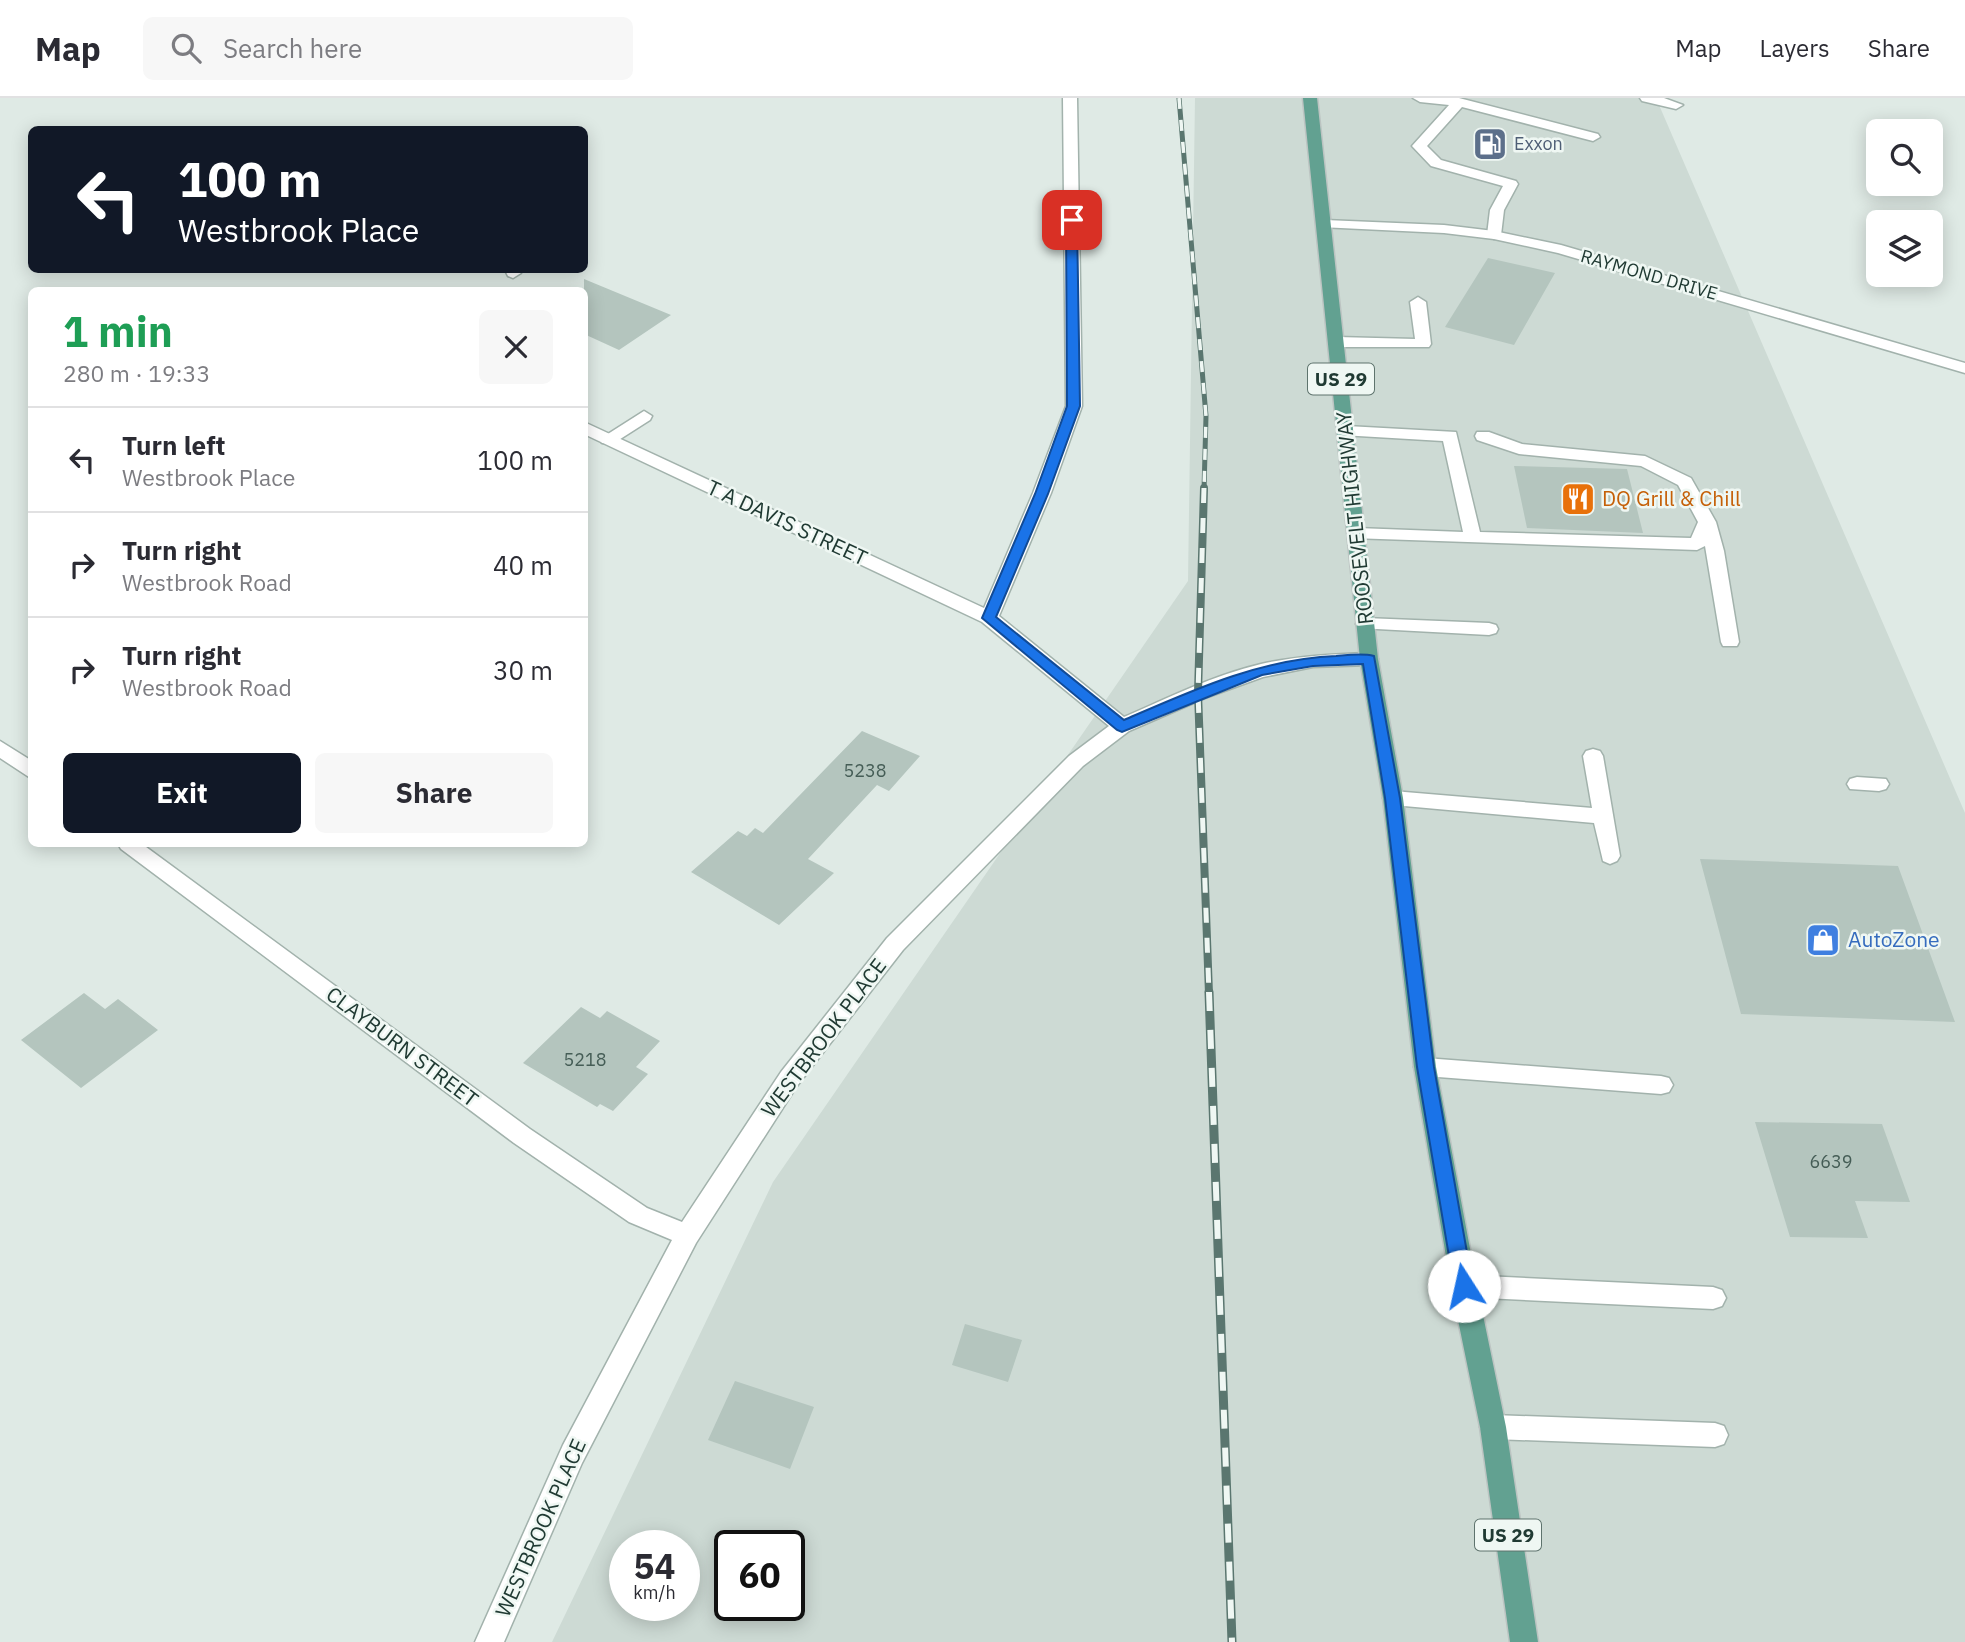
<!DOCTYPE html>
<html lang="en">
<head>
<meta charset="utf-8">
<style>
  :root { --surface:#fff; --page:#f7f7f7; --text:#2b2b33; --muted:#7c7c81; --line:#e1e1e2; --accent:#111827 }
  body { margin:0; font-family:"IBM Plex Sans",sans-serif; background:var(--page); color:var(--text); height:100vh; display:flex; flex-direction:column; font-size:26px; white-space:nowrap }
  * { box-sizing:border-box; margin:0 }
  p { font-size:23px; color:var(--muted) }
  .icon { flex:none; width:38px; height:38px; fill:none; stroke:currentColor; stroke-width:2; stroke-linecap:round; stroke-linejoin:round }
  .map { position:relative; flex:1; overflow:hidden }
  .details { position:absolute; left:28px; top:189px; width:560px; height:560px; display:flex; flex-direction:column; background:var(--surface); border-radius:10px; box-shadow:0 4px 18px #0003 }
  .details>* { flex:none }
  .banner { position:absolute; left:28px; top:28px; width:560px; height:147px; border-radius:10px; box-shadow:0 4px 18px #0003; background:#111827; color:#fff; overflow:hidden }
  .tools { position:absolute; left:1866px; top:21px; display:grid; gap:14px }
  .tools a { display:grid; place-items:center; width:77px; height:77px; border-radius:10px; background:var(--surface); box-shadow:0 4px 18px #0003; font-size:35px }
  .speed { position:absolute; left:609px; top:1432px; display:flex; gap:14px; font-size:35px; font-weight:700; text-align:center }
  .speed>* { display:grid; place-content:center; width:91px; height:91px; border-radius:50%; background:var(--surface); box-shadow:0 4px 18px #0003; line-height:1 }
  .speed small { font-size:18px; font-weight:400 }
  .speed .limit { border:4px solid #111; border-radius:10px; background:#fff; color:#111 }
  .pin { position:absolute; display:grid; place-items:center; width:60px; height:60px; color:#fff; margin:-30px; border-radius:14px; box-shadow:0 4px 10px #0006 }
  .me { position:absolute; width:77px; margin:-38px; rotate:350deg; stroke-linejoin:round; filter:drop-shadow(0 0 5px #0008) }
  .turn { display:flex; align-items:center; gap:24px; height:147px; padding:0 35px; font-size:32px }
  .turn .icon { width:91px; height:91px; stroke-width:2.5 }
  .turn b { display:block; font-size:49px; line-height:60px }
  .round { display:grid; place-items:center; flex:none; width:74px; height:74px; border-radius:10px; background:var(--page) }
  .head { display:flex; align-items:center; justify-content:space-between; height:119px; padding:0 35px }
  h1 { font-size:42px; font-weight:700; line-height:52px; color:#1e9e55 }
  .primary-button { display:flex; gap:14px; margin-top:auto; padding:14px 35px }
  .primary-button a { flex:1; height:80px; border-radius:10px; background:var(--accent); color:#fff; font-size:28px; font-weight:700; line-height:80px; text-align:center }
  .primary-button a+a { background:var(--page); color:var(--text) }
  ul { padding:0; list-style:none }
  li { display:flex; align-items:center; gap:21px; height:105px; padding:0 35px; border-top:2px solid var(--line) }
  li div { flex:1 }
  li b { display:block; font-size:26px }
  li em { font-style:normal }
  header { display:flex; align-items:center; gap:42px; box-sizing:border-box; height:98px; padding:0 35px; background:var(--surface); border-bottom:2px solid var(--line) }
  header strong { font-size:33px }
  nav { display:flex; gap:38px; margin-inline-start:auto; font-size:24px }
  .search { width:490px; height:63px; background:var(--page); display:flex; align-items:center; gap:18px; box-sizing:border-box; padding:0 24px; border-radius:10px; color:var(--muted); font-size:26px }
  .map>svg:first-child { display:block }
  .built { fill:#cddad4; fill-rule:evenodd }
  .building { fill:#b4c5be }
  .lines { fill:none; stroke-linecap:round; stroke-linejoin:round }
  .service-casing { stroke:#a2b2ac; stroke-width:3 }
  .minor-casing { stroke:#a2b2ac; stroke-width:3 }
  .primary-casing { stroke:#bcc4c2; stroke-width:3 }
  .service { fill:#fff; fill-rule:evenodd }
  .minor { fill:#fff; fill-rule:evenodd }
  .primary { fill:#62a191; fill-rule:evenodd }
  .rail-far2-casing { stroke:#5a766f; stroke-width:5 }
  .rail-far1-casing { stroke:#5a766f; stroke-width:8 }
  .rail-casing { stroke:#5a766f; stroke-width:9 }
  .rail-far2 { stroke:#eff7f3; stroke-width:3.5; stroke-dasharray:11; stroke-linecap:butt }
  .rail-far1 { stroke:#eff7f3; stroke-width:5; stroke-dasharray:15; stroke-linecap:butt }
  .rail { stroke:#eff7f3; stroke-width:6; stroke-dasharray:19; stroke-linecap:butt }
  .route { fill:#1a73e8; stroke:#114b97; stroke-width:2 }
  .labels { text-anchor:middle; stroke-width:5; stroke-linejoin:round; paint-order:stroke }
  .far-service-label { font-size:18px; fill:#4e5e75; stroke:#eff7f3; text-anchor:start }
  .far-street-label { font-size:18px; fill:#203a33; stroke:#eff7f3 }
  .number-label { font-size:18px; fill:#455d56 }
  .shield { fill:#eff7f3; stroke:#5e736d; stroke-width:2 }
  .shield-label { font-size:19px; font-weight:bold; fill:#203a33 }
  .food-label { font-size:21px; fill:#c56008; stroke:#eff7f3; text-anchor:start }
  .street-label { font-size:21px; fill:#203a33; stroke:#eff7f3 }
  .shop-label { font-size:21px; fill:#366cbe; stroke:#eff7f3; text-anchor:start }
</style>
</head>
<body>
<header>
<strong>Map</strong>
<div class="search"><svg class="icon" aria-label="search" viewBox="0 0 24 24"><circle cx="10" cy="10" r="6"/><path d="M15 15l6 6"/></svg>Search here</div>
<nav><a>Map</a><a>Layers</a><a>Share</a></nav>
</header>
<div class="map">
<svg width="1965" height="1544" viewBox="0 0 1965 1544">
  <rect width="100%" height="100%" fill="#dfeae5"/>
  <path class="built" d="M1195 0H1656L1965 715V1544H552L773 1084 1188 483ZM625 1447H684V1507H625ZM730 1447H789V1507H730Z"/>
  <path class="building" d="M1488 160 1555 175 1514 247 1445 229Z
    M584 181 671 217 619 252 584 236Z
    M1514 368 1627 371 1643 435 1527 430Z
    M862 633 920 658 889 693 877 687 808 761 834 775 779 827 691 774 738 733 747 738 755 730 763 735Z
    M1700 761 1898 768 1955 924 1741 916Z
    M84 895 105 911 118 901 158 932 81 990 21 942Z
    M581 909 600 920 607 913 660 943 636 969 648 976 613 1013 600 1006 597 1009 523 965Z
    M1755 1024 1882 1026 1910 1104 1855 1103 1868 1140 1790 1139Z
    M965 1226 1022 1242 1008 1284 952 1267Z
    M735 1283 814 1309 790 1371 708 1342Z"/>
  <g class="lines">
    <g class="service-casing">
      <path id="service" d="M1413 0H1459L1598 36 1600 39 1593 43 1462 9 1427 48 1441 62 1516 83 1518 86 1504 112 1501 137 1494 141 1487 137 1490 112 1503 88 1431 68 1412 48 1449 7 1420 4Z
        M1640 0H1664L1683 7 1676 11 1642 3Z
        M505 172H519L521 175 513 180 508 178Z
        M1418 199 1426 204 1431 246 1429 249H1337L1329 244 1337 239 1415 241 1410 204Z
        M644 313 652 318 650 322 614 345H602L600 341Z
        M1347 328 1456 334 1480 434 1691 440 1698 424 1678 387 1641 368 1519 356 1477 342 1475 338 1477 334H1489L1522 346 1645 358 1691 380 1716 424 1724 453 1739 544 1737 548H1723L1721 544 1705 448 1697 452 1351 440 1348 436 1357 430 1463 434 1443 343 1341 337 1339 333Z
        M1365 520 1489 525 1496 527 1498 531 1496 535 1489 537 1358 530 1356 526 1358 522Z
        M1593 651 1600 653 1603 658 1620 758 1617 763 1610 766 1603 763 1594 725 1393 707 1386 705 1383 700 1386 695 1393 693 1592 710 1583 658 1586 653Z
        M1857 679 1886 681 1889 686 1886 691 1879 693 1850 691 1847 686 1850 681Z
        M1425 960 1661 978 1669 980 1673 987 1669 994 1661 996 1425 978 1417 976 1414 969 1417 962Z
        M1464 1177 1713 1189 1722 1192 1726 1200 1722 1208 1713 1211 1464 1199 1455 1196 1451 1188 1455 1180Z
        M1493 1317 1715 1325 1724 1328 1728 1337 1724 1346 1715 1349 1493 1341 1484 1338 1480 1329 1484 1320Z"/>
    </g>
    <g class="minor-casing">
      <path id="minor" d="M1063 0H1077L1082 308 1051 395 999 518 1124 619C1168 600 1214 577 1261 566 1297 558 1332 556 1369 555L1376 557 1378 561 1376 565 1369 567 1313 569 1263 579 1205 600 1129 633 1083 668 903 852 797 988 696 1145 582 1365 504 1544H475L563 1347 672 1142 629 1124 514 1045 121 751 118 746H142L530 1031 647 1110 682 1124 781 974 887 840 1069 658 1109 628 982 524 584 336V324L984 510 1033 395 1066 308Z
        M1325 122 1444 127 1494 133 1561 147 1965 265V275L1558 155 1494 141 1444 135 1320 129 1318 126Z
        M0 643 32 663V681L0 660Z"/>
    </g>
    <g class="primary-casing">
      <path id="primary" d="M1303 0H1317L1378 561 1403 700 1436 969 1477 1188 1506 1329 1538 1544H1510L1480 1329 1451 1188 1414 969 1383 700 1360 561Z"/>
    </g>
    <use href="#service" class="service"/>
    <use href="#minor" class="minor"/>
    <use href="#primary" class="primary"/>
    <g class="rail-far2-casing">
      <path id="rail-far2" d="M1179 0 1206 318 1204 392"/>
    </g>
    <g class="rail-far1-casing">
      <path id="rail-far1" d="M1204 390 1198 595 1209 896"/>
    </g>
    <g class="rail-casing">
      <path id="rail" d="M1209 894 1232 1544"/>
    </g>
    <use href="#rail-far2" class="rail-far2"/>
    <use href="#rail-far1" class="rail-far1"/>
    <use href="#rail" class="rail"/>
  </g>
  <path class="route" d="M1072 118 1077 122 1080 308 1048 396 996 519 1124 622C1193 592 1260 561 1336 558 1348 557 1362 555 1374 558L1400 700 1434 969 1473 1188 1471 1194 1464 1197 1457 1194 1454 1188 1417 969 1385 700 1363 566 1313 568 1262 577 1122 634 1117 632 982 520 1035 396 1067 308 1066 122Z"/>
  <defs>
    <g id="fuel-square" transform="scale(1.75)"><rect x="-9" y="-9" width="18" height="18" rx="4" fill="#5c6f8a" stroke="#eff7f3"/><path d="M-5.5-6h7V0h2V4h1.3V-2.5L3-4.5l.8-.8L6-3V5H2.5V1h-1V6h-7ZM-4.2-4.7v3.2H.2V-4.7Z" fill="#fff"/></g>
    <g id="restaurant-square" transform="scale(1.75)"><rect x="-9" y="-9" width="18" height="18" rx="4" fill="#e8710a" stroke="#eff7f3"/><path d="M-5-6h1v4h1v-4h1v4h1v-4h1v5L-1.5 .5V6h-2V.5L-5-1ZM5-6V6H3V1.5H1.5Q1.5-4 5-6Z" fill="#fff"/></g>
    <g id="shop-square" transform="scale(1.75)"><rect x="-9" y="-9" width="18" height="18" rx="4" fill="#3f7fe0" stroke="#eff7f3"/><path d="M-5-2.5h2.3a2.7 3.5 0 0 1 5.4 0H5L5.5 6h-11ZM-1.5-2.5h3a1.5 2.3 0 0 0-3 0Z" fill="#fff"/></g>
  </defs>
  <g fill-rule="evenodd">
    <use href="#fuel-square" x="1490" y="46"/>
    <use href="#restaurant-square" x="1578" y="401"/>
    <use href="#shop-square" x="1823" y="842"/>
  </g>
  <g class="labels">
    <g class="far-service-label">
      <text x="1514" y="52">Exxon</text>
    </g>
    <g class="far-street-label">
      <text transform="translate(1649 177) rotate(16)" y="6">RAYMOND DRIVE</text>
    </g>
    <g class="number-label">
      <text x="865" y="679">5238</text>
      <text x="585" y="968">5218</text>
      <text x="1831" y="1070">6639</text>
    </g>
    <g class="shield">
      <rect x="1308" y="265.5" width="66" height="31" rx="5"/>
      <rect x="1475" y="1421.5" width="66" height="31" rx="5"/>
    </g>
    <g class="shield-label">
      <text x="1341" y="288">US 29</text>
      <text x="1508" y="1444">US 29</text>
    </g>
    <g class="food-label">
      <text x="1602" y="408">DQ Grill &amp; Chill</text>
    </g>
    <g class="street-label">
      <text transform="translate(1355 420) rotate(-96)" y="7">ROOSEVELT HIGHWAY</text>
      <text transform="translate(787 425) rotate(25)" y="7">T A DAVIS STREET</text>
      <text transform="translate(824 940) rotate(-53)" y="7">WESTBROOK PLACE</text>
      <text transform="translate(402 949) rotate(37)" y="7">CLAYBURN STREET</text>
      <text transform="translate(541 1430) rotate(-66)" y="7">WESTBROOK PLACE</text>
    </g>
    <g class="shop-label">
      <text x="1848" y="849">AutoZone</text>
    </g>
  </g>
</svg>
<div class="tools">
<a><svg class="icon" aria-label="search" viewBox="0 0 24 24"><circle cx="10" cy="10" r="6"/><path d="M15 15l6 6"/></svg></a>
<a><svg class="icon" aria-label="layers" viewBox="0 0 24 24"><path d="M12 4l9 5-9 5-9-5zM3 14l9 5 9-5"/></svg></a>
</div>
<div class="speed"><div>54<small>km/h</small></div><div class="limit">60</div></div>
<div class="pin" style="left:1072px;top:122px;background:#d93025"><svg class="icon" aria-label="arrive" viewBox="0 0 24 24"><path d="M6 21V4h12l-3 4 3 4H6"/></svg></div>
<svg class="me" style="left:1464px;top:1188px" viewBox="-20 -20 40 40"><circle r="19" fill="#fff"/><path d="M0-13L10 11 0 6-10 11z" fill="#1a73e8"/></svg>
<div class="banner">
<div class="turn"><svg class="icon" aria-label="left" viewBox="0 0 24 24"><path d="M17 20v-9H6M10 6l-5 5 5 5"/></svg><div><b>100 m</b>Westbrook Place</div></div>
</div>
<section class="details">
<div class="head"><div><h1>1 min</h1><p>280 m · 19:33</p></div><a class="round"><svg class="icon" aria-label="close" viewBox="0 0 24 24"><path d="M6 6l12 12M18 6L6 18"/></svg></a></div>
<ul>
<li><svg class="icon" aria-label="left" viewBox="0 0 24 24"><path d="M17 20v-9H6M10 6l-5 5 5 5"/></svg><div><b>Turn left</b><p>Westbrook Place</p></div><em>100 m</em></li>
<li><svg class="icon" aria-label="right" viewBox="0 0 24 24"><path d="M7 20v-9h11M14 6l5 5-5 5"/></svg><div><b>Turn right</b><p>Westbrook Road</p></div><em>40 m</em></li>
<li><svg class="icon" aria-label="right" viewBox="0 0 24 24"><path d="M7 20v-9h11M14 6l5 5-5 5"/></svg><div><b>Turn right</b><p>Westbrook Road</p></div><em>30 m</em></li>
</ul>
<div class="primary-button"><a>Exit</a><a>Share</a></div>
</section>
</div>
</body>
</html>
